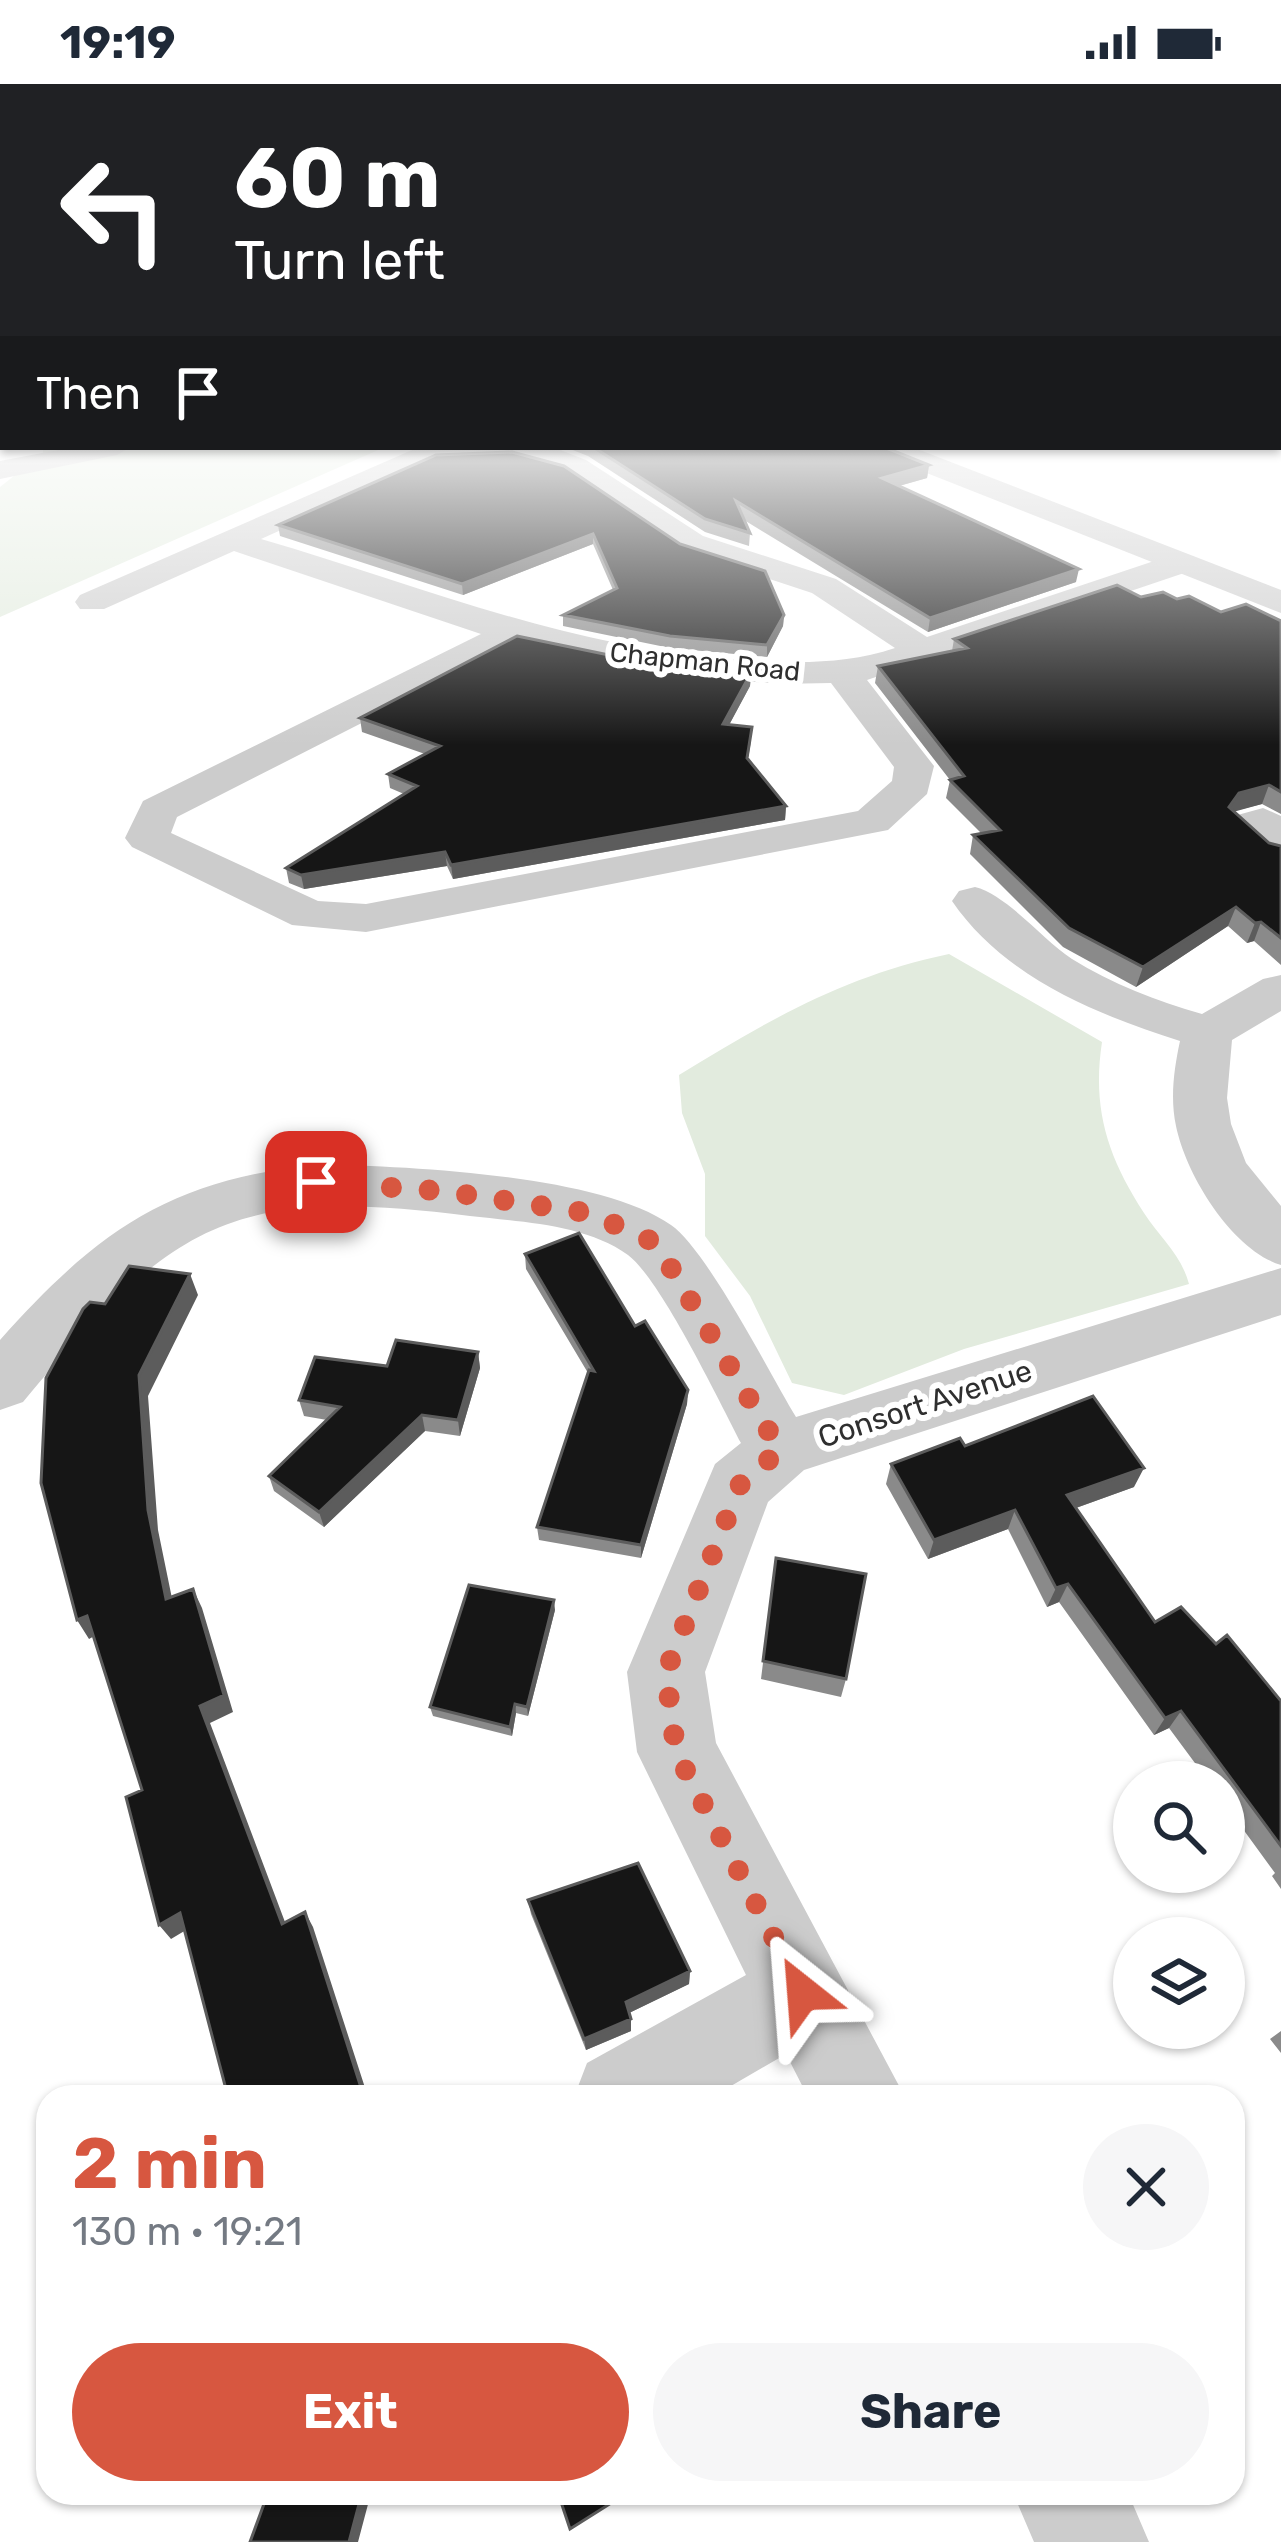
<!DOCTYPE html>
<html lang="en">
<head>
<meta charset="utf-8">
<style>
  :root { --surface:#fff; --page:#f6f6f7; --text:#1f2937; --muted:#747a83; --accent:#d75740 }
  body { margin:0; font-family:Rubik,sans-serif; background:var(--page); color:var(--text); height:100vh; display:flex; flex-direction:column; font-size:45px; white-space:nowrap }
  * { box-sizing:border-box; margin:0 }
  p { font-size:39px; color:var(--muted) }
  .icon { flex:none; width:66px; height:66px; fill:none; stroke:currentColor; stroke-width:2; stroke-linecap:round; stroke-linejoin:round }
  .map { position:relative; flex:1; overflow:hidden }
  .drawer { position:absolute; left:36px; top:2001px; width:1209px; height:420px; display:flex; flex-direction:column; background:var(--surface); border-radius:36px; box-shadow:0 3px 9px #0004 }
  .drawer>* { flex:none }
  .guide { position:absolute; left:0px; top:0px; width:1281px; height:366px; box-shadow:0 3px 9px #0004; background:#202124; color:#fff; overflow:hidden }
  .buttons { position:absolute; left:1113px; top:1677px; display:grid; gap:24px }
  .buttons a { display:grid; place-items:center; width:132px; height:132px; border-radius:50%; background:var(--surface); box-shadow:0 3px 9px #0004; font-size:60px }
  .pin { position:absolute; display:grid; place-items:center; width:102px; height:102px; color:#fff; margin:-51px; border-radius:24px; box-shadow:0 6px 18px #0006 }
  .me { position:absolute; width:132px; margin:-66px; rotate:332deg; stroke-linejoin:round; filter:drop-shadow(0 0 9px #0008) }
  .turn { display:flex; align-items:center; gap:42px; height:252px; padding:0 36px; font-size:54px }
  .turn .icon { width:156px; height:156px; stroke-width:2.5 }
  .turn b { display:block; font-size:84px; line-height:102px }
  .then { display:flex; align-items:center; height:114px; padding:0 36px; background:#0003; gap:24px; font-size:45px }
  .round { display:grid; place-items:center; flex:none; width:126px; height:126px; border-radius:63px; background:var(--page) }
  .headline { display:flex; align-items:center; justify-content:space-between; height:204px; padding:0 36px }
  h1 { font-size:72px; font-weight:700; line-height:90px; color:var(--accent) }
  .action { display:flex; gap:24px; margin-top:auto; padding:24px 36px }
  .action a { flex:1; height:138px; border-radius:72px; background:var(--accent); color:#fff; font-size:48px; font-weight:700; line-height:138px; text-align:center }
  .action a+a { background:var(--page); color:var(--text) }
  .status { display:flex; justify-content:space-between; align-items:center; height:84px; padding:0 60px; background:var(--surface); direction:ltr }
  .status svg { height:33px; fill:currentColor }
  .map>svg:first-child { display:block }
  .green { fill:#e2ebde }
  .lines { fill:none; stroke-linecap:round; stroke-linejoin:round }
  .minor { fill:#ccc; fill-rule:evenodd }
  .tertiary { fill:#ccc; fill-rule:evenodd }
  .wall { fill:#8a8a8a }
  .shaded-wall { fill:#5c5c5c }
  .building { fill:#161616; stroke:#5c5c5c; stroke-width:3 }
  .route { stroke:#d75740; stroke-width:21; stroke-dasharray:0 37.8 }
  .labels { text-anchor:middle; stroke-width:12; stroke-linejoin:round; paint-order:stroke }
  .far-street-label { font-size:27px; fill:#2f2f2f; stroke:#fff }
  .street-label { font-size:30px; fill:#2f2f2f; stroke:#fff }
</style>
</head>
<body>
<div class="status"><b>19:19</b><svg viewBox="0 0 49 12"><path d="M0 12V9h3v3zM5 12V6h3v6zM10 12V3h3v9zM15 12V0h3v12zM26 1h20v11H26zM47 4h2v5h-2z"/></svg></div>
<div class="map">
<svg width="1281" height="2458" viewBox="0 0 1281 2458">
  <rect width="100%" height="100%" fill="#fff"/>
  <path class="green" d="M43 363H385L0 533V403L43 369Z
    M949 870 1102 958C1092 1024 1107 1072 1144 1129 1160 1154 1181 1170 1189 1200L964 1265 844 1311 792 1299 750 1212 705 1152V1090L682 1029 679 991C769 936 844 892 949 870Z"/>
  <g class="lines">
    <path class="minor" d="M74 363H131L117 371 0 395V377Z
      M419 363 555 364 586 376 703 452 836 495 927 553 1169 472H1193L1197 479 1193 486 867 596 934 682 927 710 888 746 366 848 292 841 132 763 125 754 143 717 481 550 234 467 104 525H80L75 518 80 511ZM513 373 566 388 681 466 812 509 895 564C842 582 786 579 731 575 562 562 422 502 261 455L436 376ZM517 560C620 587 724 602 831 599L894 683 892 697 858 727 366 820 318 817 171 749 177 733Z
      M1263 724 1281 732V778L1265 774 1227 741 1234 732Z
      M975 803C1007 811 1042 855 1072 875 1112 900 1157 917 1202 930L1263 895 1281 891V927L1232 956 1227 1014 1231 1040 1246 1079 1281 1122V1181C1232 1166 1186 1091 1176 1042 1170 1014 1174 985 1180 957 1095 930 1004 893 952 817L959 807Z
      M320 1080C409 1083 598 1090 671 1141 707 1166 770 1290 796 1333L1281 1184V1231L804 1386 768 1418 705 1588 716 1659 905 2013H808L786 1970 712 2013H574L587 1979 746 1891 637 1668 627 1588 715 1380 741 1359C719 1317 661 1196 628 1171 585 1140 521 1138 470 1132 231 1102 175 1136 23 1318L0 1326V1256C99 1145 170 1096 320 1080Z
      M1013 2409H1128L1149 2458H1034Z"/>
    <path class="tertiary" d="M871 363H912L1281 506V529L876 369Z"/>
  </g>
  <path class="wall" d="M565 363H884L929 381 927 394 899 402 1076 498 928 548 744 436 750 449 749 462 705 448 588 372Z
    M436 371 784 531 783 542 767 573 670 564 563 542V531L613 506 593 460 463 511 280 452 278 441Z
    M1141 513 1177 515 1221 528 1281 537V730L1262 720 1234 727 1269 759 1281 762V881L1254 857 1247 859 1228 842 1136 903 1063 863 970 770 973 751 981 749 946 714 950 696 875 599 878 582 952 567 954 555Z
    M633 576 751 589 750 602 729 641 751 657 748 675 786 722 785 736 453 795 447 782 304 805 289 799 286 784 404 710 390 704 388 690 425 670 362 648 360 634Z
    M525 1170 635 1242 688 1306 687 1320 641 1474 539 1456 537 1443 588 1289 526 1185Z
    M478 1268 480 1284 460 1352 425 1347 324 1443 274 1407 269 1392 327 1336 304 1332 299 1316 387 1282Z
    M891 1380 1134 1403 1076 1424 1155 1538 1216 1560 1281 1617V1805L1272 1792 1275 1789 1224 1719V1698H1209L1169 1644 1154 1651 1059 1518 1047 1523 1008 1445 928 1475 886 1400Z
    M776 1474 846 1595 841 1613 761 1595Z
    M555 1526 528 1632 516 1629 512 1652 433 1632 430 1623Z
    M528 1816 690 1887 689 1900 629 1929 631 1947 586 1966 531 1830Z
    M1281 1947V1969L1270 1955Z"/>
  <path class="shaded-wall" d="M929 381 927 394 881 407 882 394Z
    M593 450V460L463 511 462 500Z
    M1079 485 1076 498 928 548 930 534Z
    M784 531 783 542 767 573V561Z
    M751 589 750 602 722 654 723 640Z
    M1269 701 1262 720 1233 728 1229 723 1239 709Z
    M786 722 785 736 453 795 451 781Z
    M445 768 447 782 304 805 301 791Z
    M1236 823 1228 842 1136 903 1143 883Z
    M1261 838 1254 857 1247 859 1255 839Z
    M190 1190 198 1211 148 1312 158 1446 176 1534 166 1515 148 1426 139 1291Z
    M478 1268 480 1284 460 1352 458 1336Z
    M688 1306 687 1320 641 1474V1461Z
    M422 1331 425 1347 324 1443 319 1428Z
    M1144 1384 1134 1403 1059 1430 1067 1411Z
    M1015 1426 1008 1445 928 1475 934 1456Z
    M1068 1500 1059 1518 1047 1523 1056 1504Z
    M193 1505 202 1524 233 1628 210 1639 291 1854 282 1840 200 1622Z
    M554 1516 555 1526 528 1632 527 1623Z
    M87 1532 98 1550 89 1555 77 1536Z
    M515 1620 516 1629 512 1652 510 1643Z
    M1181 1627 1169 1644 1154 1651 1165 1634Z
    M305 1828 313 1843 368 2013H364Z
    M180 1829 191 1843 171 1855 159 1841Z
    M690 1887 689 1900 627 1930 626 1918Z
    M631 1935V1947L586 1966 584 1955Z
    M362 2409H371L358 2458H349Z"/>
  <path class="building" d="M593 363H884L929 381 882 394 1079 485 930 534 736 417 750 449 705 435Z
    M512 368 564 382 680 460 765 487 784 531 767 561 670 552 563 531 617 504 593 450 462 500 278 441 436 371Z
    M1117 501 1141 513 1163 508 1177 515 1189 512 1221 528 1246 520 1281 537V708L1269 701 1239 709 1229 723 1269 759 1281 762V854L1261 838 1255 839 1236 823 1143 883 1069 844 973 751 1000 746 950 696 964 692 878 582 967 564 954 555Z
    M517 552 633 576 751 589 723 640 752 643 747 674 786 722 451 781 445 768 301 791 286 784 417 702 388 690 440 662 360 634Z
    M579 1149 635 1242 645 1237 688 1306 641 1461 537 1443 589 1286 594 1287 525 1170Z
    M129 1182 190 1190 139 1291 148 1426 166 1515 193 1505 224 1611 200 1622 282 1840 305 1828 364 2013H228L180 1829 159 1841 126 1713 142 1706 87 1532 77 1536 41 1399 46 1294 83 1225 90 1218 105 1220Z
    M396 1256 478 1268 458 1336 422 1331 319 1428 269 1392 340 1323 299 1316 315 1273 387 1282Z
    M1093 1312 1144 1384 1067 1411 1155 1538 1181 1523 1216 1560 1227 1551 1281 1617V1762L1181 1627 1165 1634 1068 1500 1056 1504 1015 1426 934 1456 891 1380 960 1354 965 1362Z
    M776 1474 866 1490 846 1595 763 1577Z
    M469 1501 554 1516 527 1623 515 1620 510 1643 430 1623Z
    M638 1779 690 1887 626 1918 631 1935 584 1955 528 1816Z
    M268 2409H362L349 2458H250Z
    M558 2409H627L570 2445Z"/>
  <linearGradient id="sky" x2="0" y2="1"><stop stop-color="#9dc2e8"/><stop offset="0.48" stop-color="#fff"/><stop offset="1" stop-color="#fff" stop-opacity="0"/></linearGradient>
  <rect width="1281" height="661" fill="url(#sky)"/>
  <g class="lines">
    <path class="route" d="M316 1098 442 1107 589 1129 656 1159 780 1366 740 1401 666 1588 676 1668 803 1909"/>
  </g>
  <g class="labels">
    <g class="far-street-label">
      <text transform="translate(705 578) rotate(6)" y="9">Chapman Road</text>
    </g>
    <g class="street-label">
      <text transform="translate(925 1320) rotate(-18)" y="10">Consort Avenue</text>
    </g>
  </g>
</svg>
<div class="buttons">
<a><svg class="icon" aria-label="search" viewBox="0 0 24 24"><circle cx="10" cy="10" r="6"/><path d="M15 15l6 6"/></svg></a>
<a><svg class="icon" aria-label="layers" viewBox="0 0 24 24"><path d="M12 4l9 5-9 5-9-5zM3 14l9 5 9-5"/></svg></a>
</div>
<div class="pin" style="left:316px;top:1098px;background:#d93025"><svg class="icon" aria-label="arrive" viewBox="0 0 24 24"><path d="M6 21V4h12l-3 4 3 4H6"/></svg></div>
<svg class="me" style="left:803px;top:1909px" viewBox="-20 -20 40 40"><path d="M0-17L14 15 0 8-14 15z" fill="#d75740" stroke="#fff" stroke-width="4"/></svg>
<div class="guide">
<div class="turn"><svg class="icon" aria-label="left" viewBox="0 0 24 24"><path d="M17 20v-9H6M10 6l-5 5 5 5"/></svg><div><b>60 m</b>Turn left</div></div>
<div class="then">Then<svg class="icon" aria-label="arrive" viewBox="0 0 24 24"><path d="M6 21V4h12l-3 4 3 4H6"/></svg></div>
</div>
<section class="drawer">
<div class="headline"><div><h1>2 min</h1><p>130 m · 19:21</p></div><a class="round"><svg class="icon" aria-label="close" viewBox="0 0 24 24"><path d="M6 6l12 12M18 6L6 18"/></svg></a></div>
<div class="action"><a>Exit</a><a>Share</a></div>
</section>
</div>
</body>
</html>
